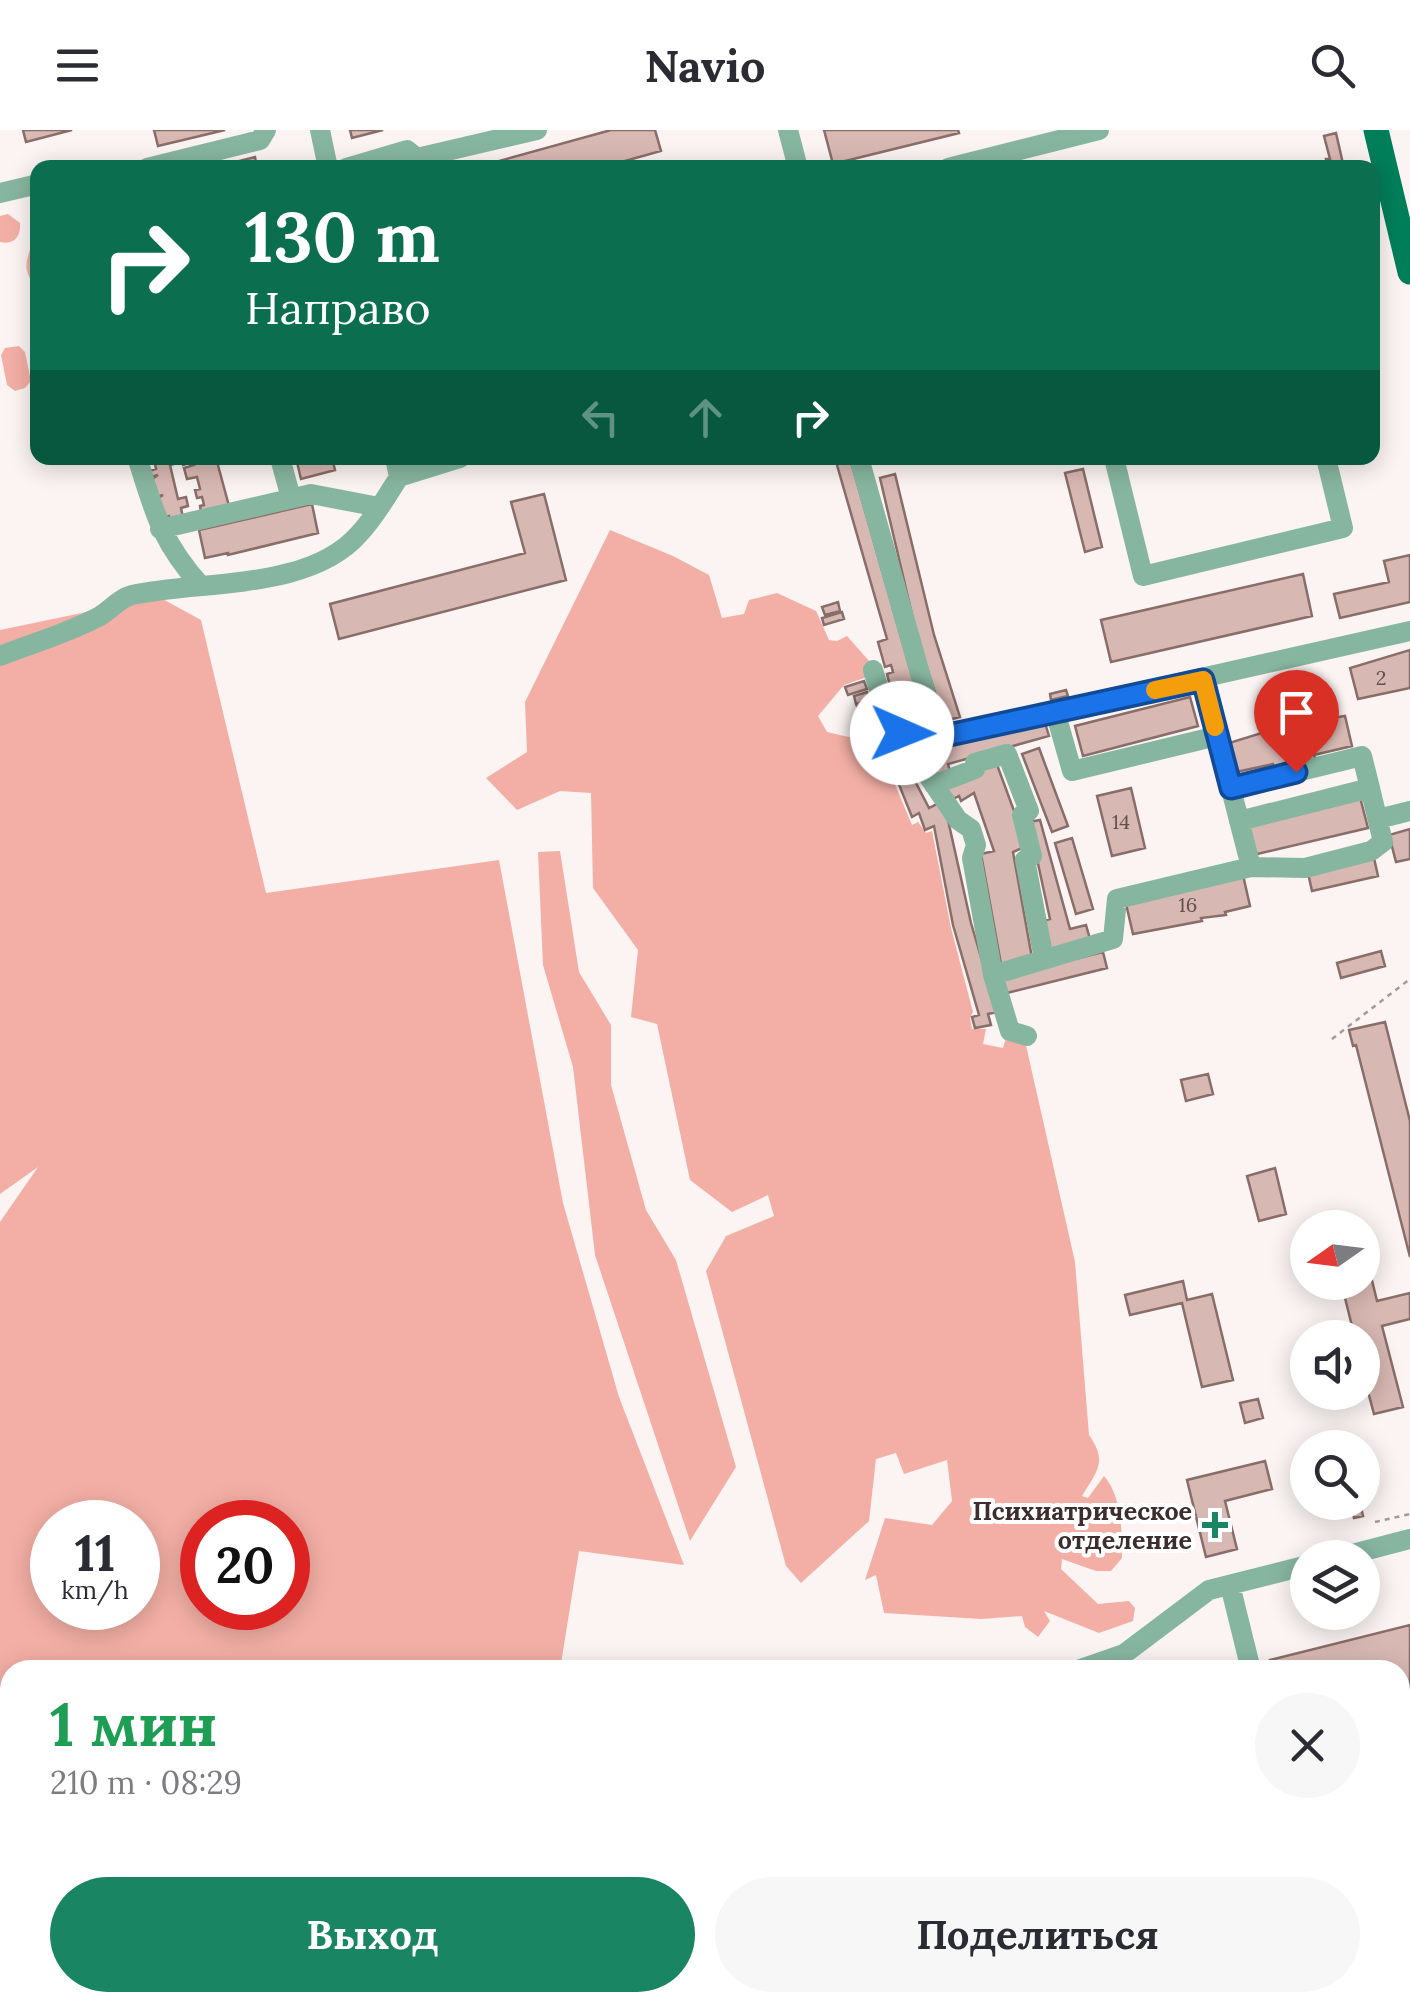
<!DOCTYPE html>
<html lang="ru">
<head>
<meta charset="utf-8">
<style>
  :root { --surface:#fff; --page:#f7f7f7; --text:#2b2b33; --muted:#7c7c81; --accent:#1a8562 }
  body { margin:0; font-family:Lora,serif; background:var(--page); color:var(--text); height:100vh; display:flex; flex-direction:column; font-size:38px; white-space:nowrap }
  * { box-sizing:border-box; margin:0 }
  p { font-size:32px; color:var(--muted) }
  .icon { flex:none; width:55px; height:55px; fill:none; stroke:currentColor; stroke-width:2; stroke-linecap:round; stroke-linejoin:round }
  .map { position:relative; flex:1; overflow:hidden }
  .drawer { position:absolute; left:0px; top:1530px; width:1410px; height:352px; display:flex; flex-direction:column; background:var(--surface); border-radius:30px 30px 0 0; box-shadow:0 5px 25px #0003 }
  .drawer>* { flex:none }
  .banner { position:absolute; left:30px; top:30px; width:1350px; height:305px; border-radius:20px; box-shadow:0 5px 25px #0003; background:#0b6e4f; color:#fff; overflow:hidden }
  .needle { width:65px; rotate:256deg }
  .fabs { position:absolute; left:1290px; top:1080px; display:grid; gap:20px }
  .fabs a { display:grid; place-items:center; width:90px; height:90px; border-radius:50%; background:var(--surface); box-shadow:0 5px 25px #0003; font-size:50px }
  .speed { position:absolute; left:30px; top:1370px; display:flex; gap:20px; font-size:50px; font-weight:700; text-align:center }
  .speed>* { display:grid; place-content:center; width:130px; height:130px; border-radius:50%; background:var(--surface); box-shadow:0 5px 25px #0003; line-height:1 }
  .speed small { font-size:25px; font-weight:400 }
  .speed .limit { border:15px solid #d22; background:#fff; color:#111 }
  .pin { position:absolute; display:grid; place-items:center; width:85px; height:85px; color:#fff; margin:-102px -42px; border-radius:50% 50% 50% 0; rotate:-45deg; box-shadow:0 0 10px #0007 }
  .pin .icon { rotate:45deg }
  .me { position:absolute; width:110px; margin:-55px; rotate:91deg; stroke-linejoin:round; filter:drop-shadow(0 0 8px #0008) }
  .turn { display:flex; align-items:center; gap:35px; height:210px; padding:0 50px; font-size:45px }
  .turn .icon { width:130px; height:130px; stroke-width:2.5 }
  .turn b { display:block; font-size:70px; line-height:85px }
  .lanes { display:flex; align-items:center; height:95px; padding:0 50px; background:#0003; justify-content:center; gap:50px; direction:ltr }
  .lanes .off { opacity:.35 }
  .round { display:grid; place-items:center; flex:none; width:105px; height:105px; border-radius:52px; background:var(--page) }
  .headline { display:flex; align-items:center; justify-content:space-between; height:170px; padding:0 50px }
  h1 { font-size:60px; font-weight:700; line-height:75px; color:#1e9e55 }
  .primary-button { display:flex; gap:20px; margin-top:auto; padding:20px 50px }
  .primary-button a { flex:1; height:115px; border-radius:60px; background:var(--accent); color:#fff; font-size:40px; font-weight:700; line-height:115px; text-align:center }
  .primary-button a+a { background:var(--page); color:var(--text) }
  header { display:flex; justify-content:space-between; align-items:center; height:130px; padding:0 50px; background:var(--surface); font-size:45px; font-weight:700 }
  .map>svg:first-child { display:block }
  .green { fill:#f3afa5; fill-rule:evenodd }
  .building { fill:#d8b8b3; stroke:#896d68; stroke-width:2.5 }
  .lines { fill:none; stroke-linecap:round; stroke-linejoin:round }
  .path { stroke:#a49a99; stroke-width:2.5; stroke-dasharray:5 5; stroke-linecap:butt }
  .minor { stroke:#87b6a0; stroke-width:20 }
  .major { stroke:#007e5a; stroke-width:25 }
  .route-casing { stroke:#114b97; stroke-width:25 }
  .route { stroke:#1a73e8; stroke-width:18 }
  .slow { stroke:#f59e0b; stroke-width:18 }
  .poi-dot { fill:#1a8562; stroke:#fff; stroke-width:4 }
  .labels { text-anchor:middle; stroke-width:8; stroke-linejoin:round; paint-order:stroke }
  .number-label { font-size:20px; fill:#62504e }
  .poi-label { font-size:25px; font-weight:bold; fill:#3b2e2c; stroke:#fff; text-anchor:end }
</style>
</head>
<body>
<header><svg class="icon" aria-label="menu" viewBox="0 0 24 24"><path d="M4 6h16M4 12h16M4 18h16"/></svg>Navio<svg class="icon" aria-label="search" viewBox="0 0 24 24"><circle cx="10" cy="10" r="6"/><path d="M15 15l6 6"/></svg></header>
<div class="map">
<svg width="1410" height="1882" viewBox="0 0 1410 1882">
  <rect width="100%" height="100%" fill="#fbf4f3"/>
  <path class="green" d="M37 82 38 157H37C15 135 34 120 36 100 36 94 36 88 37 82Z
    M8 84 20 93C21 107 14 115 0 112V86Z
    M19 216 25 222 31 251 25 258 15 261 7 255 1 225 5 218Z
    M610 400 673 426 709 445 722 488 744 484 749 470 777 463 816 481 829 510 837 511 847 506 870 532 867 547 844 555 818 586 827 602 853 608 862 629 874 636 886 633 912 695 918 692 926 703 932 701 951 798 973 882 970 888 972 899H986L983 914 1003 918 1007 905 1025 911 1075 1132 1089 1305C1108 1332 1097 1341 1082 1366L1088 1368 1104 1346C1122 1366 1122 1403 1122 1428L1111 1441H1096L1062 1429 1061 1439 1098 1474 1129 1471 1135 1478 1133 1491 1099 1503 1044 1481 1050 1491 1038 1507 1025 1497 1022 1486 981 1489 884 1483 876 1445 865 1450 885 1388 932 1395 952 1371 947 1330 904 1344 896 1323 876 1329 869 1391 801 1453 786 1436 706 1141 726 1106 774 1086 768 1065 732 1082 690 1050 657 894 631 887 638 820 593 758 591 663 560 661 517 680 486 648 527 622 525 572Z
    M159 467 201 490 266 763 499 730 563 1073 619 1267 684 1435 579 1421 560 1540H10V1872L259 1873 241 1882H0V1092L38 1037 0 1064V500ZM52 1392H138V1478H52ZM202 1392H288V1478H202Z
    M560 721 579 842 611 895V955L646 1080 676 1130 736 1337 690 1411 595 1125 573 937 543 835 538 722Z
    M320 1873V1872L520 1873 518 1882H321Z"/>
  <path class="building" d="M23 0H72L26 12Z
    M154 0H225L158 16Z
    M350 0H383L352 8Z
    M611 0H655L661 21 600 38H474Z
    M824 0H958L959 3 833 34Z
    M1336 3 1344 38H1328L1326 29H1330L1324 6Z
    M255 27 257 38H212Z
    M146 328H176L177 333 170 335 178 369 186 367 188 376 181 378 183 388 170 391 169 386 162 388 157 369 163 365 152 368V349L158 345 147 348 146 342 156 339 154 329 147 331Z
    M181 328H216L229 376 201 382 200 376 204 375 202 367 197 368 195 360 200 359 197 347 187 349 184 338 194 335 193 332 183 335Z
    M296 328H332L335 340 301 349Z
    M835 328H850L925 591 911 596 903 567 889 571 885 557 890 556 887 544 893 542 891 535 885 537 878 512 887 509Z
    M1083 339 1102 417 1085 422 1065 343Z
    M895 344 934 505 960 587 944 591 918 510 880 348Z
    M544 364 566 450 339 509 330 474 525 423 511 372Z
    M312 374 318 403 228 425V423L205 428 199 400Z
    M1410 425V472L1340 488 1334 464 1389 452 1384 431Z
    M1303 444 1312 486 1111 532 1101 490Z
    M838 472 840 481 825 485 822 477Z
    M842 482 844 489 824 495 822 488Z
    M1410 520V558L1358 569 1350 538Z
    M864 551 867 559 848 565 845 557Z
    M1066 560 1068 566 1051 570 1050 564Z
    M867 562 870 570 856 574 854 566Z
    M1190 567 1198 596 1083 626 1075 596Z
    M871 571 873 580 860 584 857 576Z
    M874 581 888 627 874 632 870 620 863 622 860 611 866 609 860 586Z
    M1345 586 1352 616 1314 625 1315 628 1299 632 1298 628 1274 637 1273 634 1236 642 1229 613 1268 601 1269 604 1278 602 1277 599 1306 595V592Z
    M1044 590 1049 606 948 634 950 641 936 645 928 618Z
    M1039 618 1068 696 1052 702 1022 624Z
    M900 622 929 678 939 673 948 690 971 793 997 882 988 884 991 895 975 898 972 887 979 885 953 795 934 696 925 700 919 683 912 687 888 627Z
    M996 632 1027 716 1013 722 1032 828 1001 834 981 724 994 721 974 663 961 671 959 666 951 670 946 657Z
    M1131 658 1145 718 1112 726 1097 666Z
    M1360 667 1368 698 1253 725 1245 694Z
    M1040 690 1070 799 1086 795 1090 809 1050 819 1042 791 1050 789 1029 692Z
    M1410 699V729L1396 732 1389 705Z
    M1072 708 1093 779 1076 784 1055 713Z
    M1374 728 1378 746 1312 761 1308 743Z
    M1243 745 1250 776 1225 782 1226 785 1201 788 1202 791 1133 804 1126 774Z
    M1381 821 1385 836 1341 848 1337 833Z
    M1103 822 1107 838 1003 864 999 848Z
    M1385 892 1410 991V1127L1356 915 1353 916 1349 900Z
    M1208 944 1213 964 1186 971 1181 950Z
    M1275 1038 1286 1084 1259 1091 1247 1046Z
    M1368 1134 1377 1171 1410 1163V1189L1382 1196 1403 1277 1374 1284 1362 1239V1208H1355L1341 1152H1362V1136Z
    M1183 1151 1187 1170 1212 1164 1233 1250 1202 1257 1182 1173 1130 1185 1125 1165Z
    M1258 1269 1263 1288 1245 1293 1240 1273Z
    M1265 1331 1272 1359 1225 1371 1237 1419 1206 1427 1187 1350Z
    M1360 1373 1363 1386 1354 1388 1351 1375Z
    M1410 1495V1673L1400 1675V1540H1272L1270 1530Z
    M1410 1708V1775L1400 1778V1711Z
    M1410 1834V1882H1401L1400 1837Z
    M1031 1872H1045L1046 1879 1033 1881Z
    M1235 1872H1346L1348 1882H1237Z"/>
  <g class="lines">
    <path class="path" d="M1332 909 1410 849
      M1375 1392 1410 1384
      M750 1872 753 1882"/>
    <path class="minor" d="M320 0 328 38
      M788 0 798 38
      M147 38 260 10 266 0
      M346 38 407 20 417 28 537 0
      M948 38 1099 0
      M0 63 38 54
      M280 328 291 368
      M859 328 938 607
      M1114 328 1143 446 1343 398 1326 328
      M138 330C155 385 162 412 201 456
      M399 347 460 328
      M160 399 311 364 379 377
      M0 526C33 513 69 503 100 486 111 479 120 468 132 465 201 450 309 461 359 404 375 387 387 366 399 347L395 328
      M873 540 884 576 902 603 926 610
      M1203 550 1251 737
      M1055 581 1072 641 1217 606
      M934 655 975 639V633L1007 624 1029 681 1022 685 1032 726 1025 730 1044 829
      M1231 658 1362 626 1370 658
      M1378 689 1410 681
      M1239 691 1370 658 1383 712 1371 721 1305 738 1251 737 1117 769 1113 809 993 845 972 728 976 715 971 699 958 690 922 637 926 610 1410 501
      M993 845 1010 901 1027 906
      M1337 1428 1410 1409
      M1230 1455 1251 1540
      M1078 1540 1124 1524 1209 1460 1308 1435
      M771 1872 774 1882
      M990 1872 992 1882
      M1164 1872 1166 1882
      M885 1882 923 1872"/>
    <path class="major" d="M1376 0 1410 142"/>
  </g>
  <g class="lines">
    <g class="route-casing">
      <path id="route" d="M902 603 926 610 1203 550 1231 658 1296 642"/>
    </g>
    <use href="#route" class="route"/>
    <path class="slow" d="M1155 560 1203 550 1215 597"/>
  </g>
  <path class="poi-dot" d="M1210 1380h10v10h10v10h-10v10h-10v-10h-10v-10h10z"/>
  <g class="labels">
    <g class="number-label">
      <text x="1381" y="555">2</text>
      <text x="1121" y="699">14</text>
      <text x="1188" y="782">16</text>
    </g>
    <g class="poi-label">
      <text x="1192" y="1390">Психиатрическое<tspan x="1192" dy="29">отделение</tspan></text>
    </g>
  </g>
</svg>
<div class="fabs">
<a><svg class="needle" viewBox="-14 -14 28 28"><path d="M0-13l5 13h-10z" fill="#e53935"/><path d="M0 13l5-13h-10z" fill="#7c7c81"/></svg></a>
<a><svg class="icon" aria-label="sound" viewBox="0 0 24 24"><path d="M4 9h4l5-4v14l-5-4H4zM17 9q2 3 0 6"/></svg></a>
<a><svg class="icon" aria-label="search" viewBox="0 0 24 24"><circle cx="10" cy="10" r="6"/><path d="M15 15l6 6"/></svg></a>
<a><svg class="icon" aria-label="layers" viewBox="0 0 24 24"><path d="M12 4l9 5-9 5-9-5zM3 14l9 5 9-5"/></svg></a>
</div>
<div class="speed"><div>11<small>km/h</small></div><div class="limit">20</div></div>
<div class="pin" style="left:1296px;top:642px;background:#d93025"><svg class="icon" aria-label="arrive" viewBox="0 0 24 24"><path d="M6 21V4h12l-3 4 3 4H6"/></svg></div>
<svg class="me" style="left:902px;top:603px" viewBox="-20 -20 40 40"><circle r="19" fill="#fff"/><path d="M0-13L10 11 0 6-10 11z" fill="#1a73e8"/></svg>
<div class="banner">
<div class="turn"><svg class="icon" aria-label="right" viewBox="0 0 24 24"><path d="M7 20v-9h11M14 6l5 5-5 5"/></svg><div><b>130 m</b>Направо</div></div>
<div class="lanes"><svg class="icon off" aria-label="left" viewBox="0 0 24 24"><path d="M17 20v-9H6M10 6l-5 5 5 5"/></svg><svg class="icon off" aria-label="ahead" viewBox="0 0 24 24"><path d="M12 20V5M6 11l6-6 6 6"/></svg><svg class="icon" aria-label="right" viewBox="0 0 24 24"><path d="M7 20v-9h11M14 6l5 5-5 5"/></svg></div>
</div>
<section class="drawer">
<div class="headline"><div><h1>1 мин</h1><p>210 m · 08:29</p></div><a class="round"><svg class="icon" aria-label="close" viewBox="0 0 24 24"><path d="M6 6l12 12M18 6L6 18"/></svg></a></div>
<div class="primary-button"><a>Выход</a><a>Поделиться</a></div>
</section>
</div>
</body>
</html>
